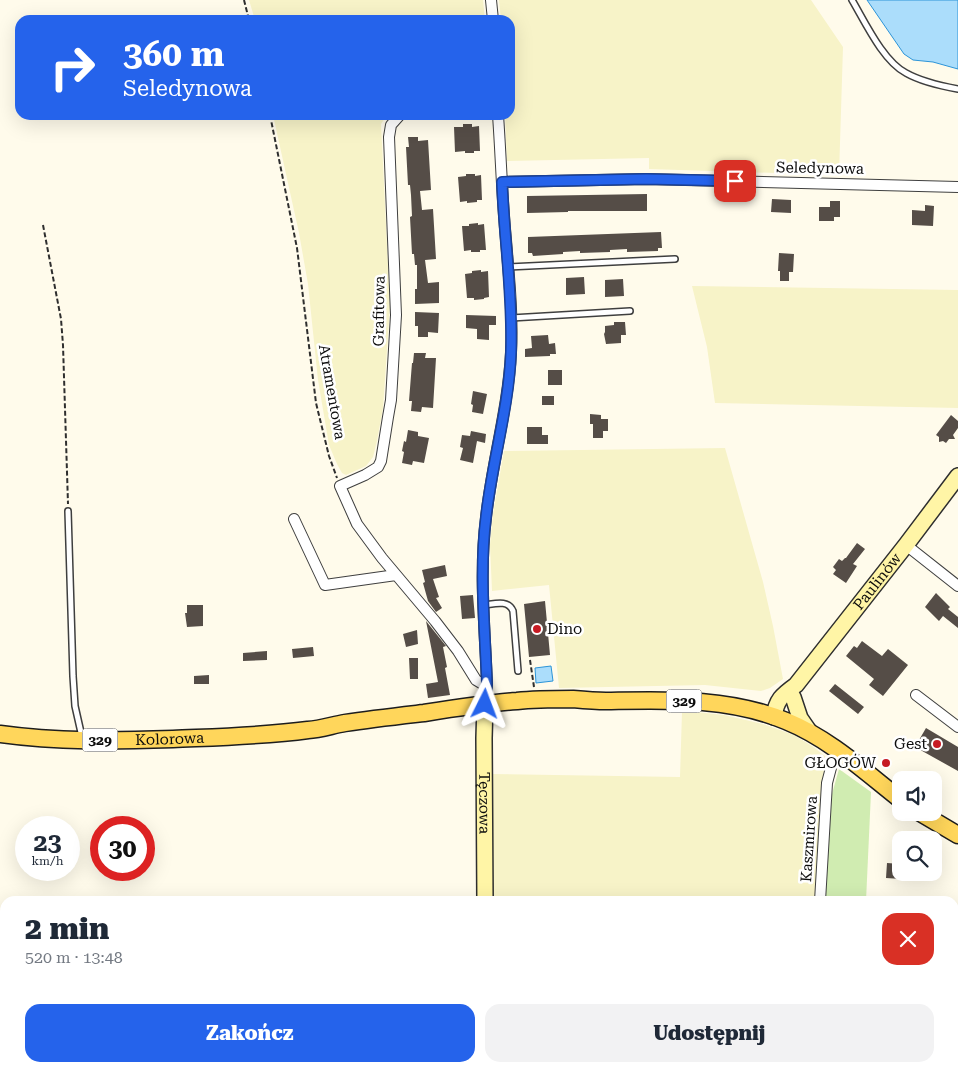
<!DOCTYPE html>
<html lang="pl">
<head>
<meta charset="utf-8">
<style>
  :root { --surface:#fff; --page:#f2f2f3; --text:#1f2937; --muted:#747a83; --accent:#2563eb }
  body { margin:0; font-family:"Roboto Serif",serif; background:var(--page); color:var(--text); height:100vh; display:flex; flex-direction:column; font-size:19px; white-space:nowrap }
  * { box-sizing:border-box; margin:0 }
  p { font-size:16px; color:var(--muted) }
  .icon { flex:none; width:28px; height:28px; fill:none; stroke:currentColor; stroke-width:2; stroke-linecap:round; stroke-linejoin:round }
  .map { position:relative; flex:1; overflow:hidden }
  .sheet { position:absolute; left:0px; top:896px; width:959px; height:176px; display:flex; flex-direction:column; background:var(--surface); border-radius:15px 15px 0 0; box-shadow:0 5px 20px #0002 }
  .sheet>* { flex:none }
  .guide { position:absolute; left:15px; top:15px; width:500px; height:105px; border-radius:15px; box-shadow:0 5px 20px #0002; background:#2563eb; color:#fff; overflow:hidden }
  .tools { position:absolute; left:892px; top:771px; display:grid; gap:10px }
  .tools a { display:grid; place-items:center; width:50px; height:50px; border-radius:10px; background:var(--surface); box-shadow:0 5px 20px #0002; font-size:25px }
  .speed { position:absolute; left:15px; top:816px; display:flex; gap:10px; font-size:25px; font-weight:700; text-align:center }
  .speed>* { display:grid; place-content:center; width:65px; height:65px; border-radius:50%; background:var(--surface); box-shadow:0 5px 20px #0002; line-height:1 }
  .speed small { font-size:12px; font-weight:400 }
  .speed .limit { border:8px solid #d22; background:#fff; color:#111 }
  .pin { position:absolute; display:grid; place-items:center; width:42px; height:42px; color:#fff; margin:-21px; border-radius:10px; box-shadow:0 2px 8px #0006 }
  .me { position:absolute; width:55px; margin:-28px; rotate:3deg; stroke-linejoin:round; filter:drop-shadow(0 0 4px #0008) }
  .turn { display:flex; align-items:center; gap:18px; height:105px; padding:0 25px; font-size:22px }
  .turn .icon { width:65px; height:65px; stroke-width:2.5 }
  .turn b { display:block; font-size:35px; line-height:42px }
  .round { display:grid; place-items:center; flex:none; width:52px; height:52px; border-radius:15px; background:var(--page) }
  .overview { display:flex; align-items:center; justify-content:space-between; height:85px; padding:0 25px }
  h1 { font-size:30px; font-weight:800; line-height:38px }
  .button { display:flex; gap:10px; margin-top:auto; padding:10px 25px }
  .button a { flex:1; height:58px; border-radius:15px; background:var(--accent); color:#fff; font-size:20px; font-weight:800; line-height:58px; text-align:center }
  .button a+a { background:var(--page); color:var(--text) }
  .map>svg:first-child { display:block }
  .farmland { fill:#f7f3c8 }
  .green { fill:#d0ecb1 }
  .water { fill:#abddfb; stroke:#2c94d8 }
  .lines { fill:none; stroke-linecap:round; stroke-linejoin:round }
  .stream { stroke:#2c94d8; stroke-width:3 }
  .building { fill:#554d47 }
  .lane-casing { stroke:#3f3f3f; stroke-width:8 }
  .street-casing { stroke:#3f3f3f; stroke-width:12 }
  .secondary-casing { stroke:#2e2e2e; stroke-width:18 }
  .primary-casing { stroke:#1d1d1d; stroke-width:19 }
  .path { stroke:#2e2e2e; stroke-width:2; stroke-dasharray:5 2.5; stroke-linecap:butt }
  .lane { stroke:#fff; stroke-width:5 }
  .street { stroke:#fff; stroke-width:10 }
  .secondary { stroke:#fff5a6; stroke-width:15 }
  .primary { stroke:#ffd65b; stroke-width:16 }
  .route-casing { stroke:#184099; stroke-width:12 }
  .route { stroke:#2563eb; stroke-width:9 }
  .poi-dot { fill:#c61a23; stroke:#fff; stroke-width:2 }
  .labels { text-anchor:middle; stroke-width:5; stroke-linejoin:round; paint-order:stroke }
  .shield { fill:#fff; stroke:#555; stroke-width:1 }
  .shield-label { font-size:14px; font-weight:bold; fill:#0c0c0c }
  .street-label { font-size:15px; fill:#0c0c0c; stroke:#fff }
  .poi-label { font-size:15px; fill:#0c0c0c; stroke:#fff; text-anchor:end }
</style>
</head>
<body>
<div class="map">
<svg width="958" height="1072" viewBox="0 0 958 1072">
  <rect width="100%" height="100%" fill="#fffbeb"/>
  <path class="farmland" d="M249 0H483L485 20H255Z
    M499 0H811L843 47 839 175 649 169V158L507 161 505 115H510V20H501Z
    M273 115H387L381 124 390 306 383 408 377 441 373 457 366 466 346 475 342 473 337 464 329 445 318 380 308 284 299 233Z
    M692 286 958 290V408L715 403 707 347Z
    M725 448 763 582 773 626 783 679 770 688 761 691 705 685 559 688 549 585 492 591 490 545 493 514 504 451Z
    M682 712H696L724 715 763 724 794 735 812 746 825 756 815 901H491V774L680 777Z
    M537 1068H590L589 1072H536Z"/>
  <path class="green" d="M839 769 871 792 866 901H825L832 794Z"/>
  <path class="water" d="M867 0H958V69L933 62 913 60 904 54Z
    M551 666 553 681 536 683 535 668Z"/>
  <g class="lines">
    <path class="stream" d="M0 1009 5 1011
      M103 1068 113 1072
      M334 1068 341 1072
      M151 1072 154 1068"/>
  </g>
  <path class="building" d="M463 124H472V127L479 126 480 151H474V153H465V151L455 152 454 127H463Z
    M408 137H418V141L428 140 431 190 420 191 422 210 433 209 436 259 425 260 428 283 439 282V303L415 304V289H417V265H415L414 254H412L410 217 412 216 411 195 410 185H408L406 147H409Z
    M466 174H475V176L481 175 482 200H477V202L467 203V201L460 202 458 177 466 176Z
    M647 194V211H568V212L527 213V196Z
    M772 199 791 200V213L771 212Z
    M830 201H840V217H834V221H819V207H830Z
    M925 205 934 206 933 226 912 225V210L925 211Z
    M478 223V225L484 224 486 250H480V252H471V250L464 251 462 226H469V224Z
    M661 232 662 248H658V251L627 252V249L610 250V252L580 253V251L563 252V254L533 256 532 253H528V237Z
    M779 253 794 254 793 272H789V281H780V271H778Z
    M481 270V272L488 271 489 297 484 298V299L474 300V298H467L465 274 472 273V271Z
    M584 277 585 294 566 295V278Z
    M623 279 624 296 605 297V280Z
    M415 312 439 313 438 333 428 332V337H418V326H415Z
    M466 315 496 316V325H489V340L477 339V329L466 328Z
    M614 322H625L626 335H621V343L606 344 604 334 605 332V326L614 325Z
    M548 335 549 344 555 343 556 354H550V356L525 357V349L532 348 531 336Z
    M414 353H426L425 358H436L433 408 422 407 421 412 411 411 412 401H409L412 363H413Z
    M548 370H562V385H548Z
    M473 391 487 394 483 414 472 412 473 405 471 404Z
    M542 396H554V405H542Z
    M590 414 601 415V419H608V431H603V438H593V424H590Z
    M951 415 958 421V428L953 435 955 439H949L946 443 943 441 939 442V437L936 435Z
    M527 427H542V435H548V444H527Z
    M408 430 418 432V436L429 438 424 463 413 461 412 465 402 463 404 452 402 451 404 441 406 442Z
    M471 431 486 434 485 443 477 441 473 463 460 460 463 448 460 447 462 435 470 436Z
    M857 543 865 549 853 564 857 566 846 583 833 574 836 570 833 567 839 559 842 561 845 558H846Z
    M445 565 447 576 433 579 439 597 436 598 442 608 436 612 428 601 423 583 425 582 422 570Z
    M936 593 950 607 948 609 958 617V628L943 616 939 621 925 607Z
    M473 595 475 618 462 619 460 596Z
    M545 601 550 655 529 657 524 604Z
    M187 605H203V626L187 627 185 613H187Z
    M426 621 446 646 443 647 447 667 445 668 450 695 428 698 426 684 438 682Z
    M417 630 418 644 406 647 403 634Z
    M862 641 882 656 888 649 908 665 883 696 869 685 874 679 846 656 854 646 857 648Z
    M313 647 314 656 293 658 292 649Z
    M267 651V660L243 661V653Z
    M409 658H418V679H410Z
    M209 675V684H194V676Z
    M835 684 864 707 858 714 829 691Z
    M926 728 958 747V771L915 747Z
    M887 863 901 864V879L886 878Z"/>
  <g class="lines">
    <g class="lane-casing">
      <path id="lane" d="M852 0C865 22 883 61 906 73 922 82 941 86 958 89
        M508 267 675 259
        M511 318 630 311
        M68 511 73 676 75 706 82 737
        M484 605C494 604 508 599 513 611L518 671"/>
    </g>
    <g class="street-casing">
      <path id="street" d="M491 0 493 20
        M400 115 391 125 389 137 396 315 391 400 388 417 381 461 378 467 365 475 340 486 357 524 382 558 435 621 458 651 476 680 481 683 487 684
        M502 182 646 179 958 187
        M294 519 325 585 396 575
        M906 545 958 586
        M916 695 958 727
        M485 704 487 684C485 629 479 573 486 518 492 462 508 409 511 353 513 315 509 277 506 240 502 198 501 157 498 115
        M820 901 827 783 832 764 838 750
        M210 1072 211 1068
        M644 1072 646 1068
        M852 1072V1068
        M954 1072 958 965"/>
    </g>
    <g class="secondary-casing">
      <g id="secondary">
        <path d="M793 697 800 718 809 731"/>
        <path id="s1" d="M485 704 484 738 485 901"/>
        <path id="s2" d="M774 717C776 700 782 695 796 685L906 545 958 476"/>
        <path d="M460 1068 461 1072"/>
      </g>
    </g>
    <g class="primary-casing">
      <g id="primary">
        <path id="s3" d="M0 734C57 742 115 741 173 739 218 737 264 736 308 730 321 729 333 725 345 723 371 719 398 716 424 713 455 708 486 703 517 701 535 699 554 699 573 699 584 700 595 701 606 701 666 700 728 697 786 721 830 739 864 771 901 800"/>
        <path d="M919 812 958 835"/>
      </g>
    </g>
    <path class="path" d="M244 0 249 20
      M270 115 297 248 316 403 329 456 337 478
      M43 225 61 319 63 345 68 504
      M530 660 534 687"/>
    <use href="#lane" class="lane"/>
    <use href="#street" class="street"/>
    <use href="#secondary" class="secondary"/>
    <use href="#primary" class="primary"/>
  </g>
  <g class="lines">
    <g class="route-casing">
      <path id="route" d="M485 704 487 684C485 629 479 572 486 517 492 462 509 408 511 352 513 295 504 238 502 182L646 179 735 181"/>
    </g>
    <use href="#route" class="route"/>
  </g>
  <g class="poi-dot">
    <circle cx="537" cy="629" r="5"/>
    <circle cx="937" cy="744" r="5"/>
    <circle cx="886" cy="763" r="5"/>
  </g>
  <g class="labels">
    <g class="shield">
      <rect x="666.5" y="689.5" width="35" height="23" rx="4"/>
      <rect x="82.5" y="728.5" width="35" height="23" rx="4"/>
    </g>
    <g class="shield-label">
      <text x="684" y="706">329</text>
      <text x="100" y="745">329</text>
    </g>
    <g class="street-label">
      <text transform="translate(820 168) rotate(1)" y="5">Seledynowa</text>
      <text transform="translate(379 311) rotate(-89)" y="5">Grafitowa</text>
      <text transform="translate(332 392) rotate(80)" y="5">Atramentowa</text>
      <text dy="5" stroke="none"><textPath href="#s2" startOffset="172">Paulinów</textPath></text>
      <text dy="5" stroke="none"><textPath href="#s3" startOffset="170">Kolorowa</textPath></text>
      <text dy="5" stroke="none"><textPath href="#s1" startOffset="99">Tęczowa</textPath></text>
      <text transform="translate(809 839) rotate(-86)" y="5">Kaszmirowa</text>
    </g>
    <g class="poi-label">
      <text x="547" y="634" text-anchor="start">Dino</text>
      <text x="927" y="749">Gest</text>
      <text x="876" y="768">GŁOGÓW</text>
    </g>
  </g>
</svg>
<div class="tools">
<a><svg class="icon" aria-label="sound" viewBox="0 0 24 24"><path d="M4 9h4l5-4v14l-5-4H4zM17 9q2 3 0 6"/></svg></a>
<a><svg class="icon" aria-label="search" viewBox="0 0 24 24"><circle cx="10" cy="10" r="6"/><path d="M15 15l6 6"/></svg></a>
</div>
<div class="speed"><div>23<small>km/h</small></div><div class="limit">30</div></div>
<div class="pin" style="left:735px;top:181px;background:#d93025"><svg class="icon" aria-label="arrive" viewBox="0 0 24 24"><path d="M6 21V4h12l-3 4 3 4H6"/></svg></div>
<svg class="me" style="left:485px;top:704px" viewBox="-20 -20 40 40"><path d="M0-17L14 15 0 8-14 15z" fill="#2563eb" stroke="#fff" stroke-width="4"/></svg>
<div class="guide">
<div class="turn"><svg class="icon" aria-label="right" viewBox="0 0 24 24"><path d="M7 20v-9h11M14 6l5 5-5 5"/></svg><div><b>360 m</b>Seledynowa</div></div>
</div>
<section class="sheet">
<div class="overview"><div><h1>2 min</h1><p>520 m · 13:48</p></div><a class="round" style="background:#d93025;color:#fff"><svg class="icon" aria-label="close" viewBox="0 0 24 24"><path d="M6 6l12 12M18 6L6 18"/></svg></a></div>
<div class="button"><a>Zakończ</a><a>Udostępnij</a></div>
</section>
</div>
</body>
</html>
